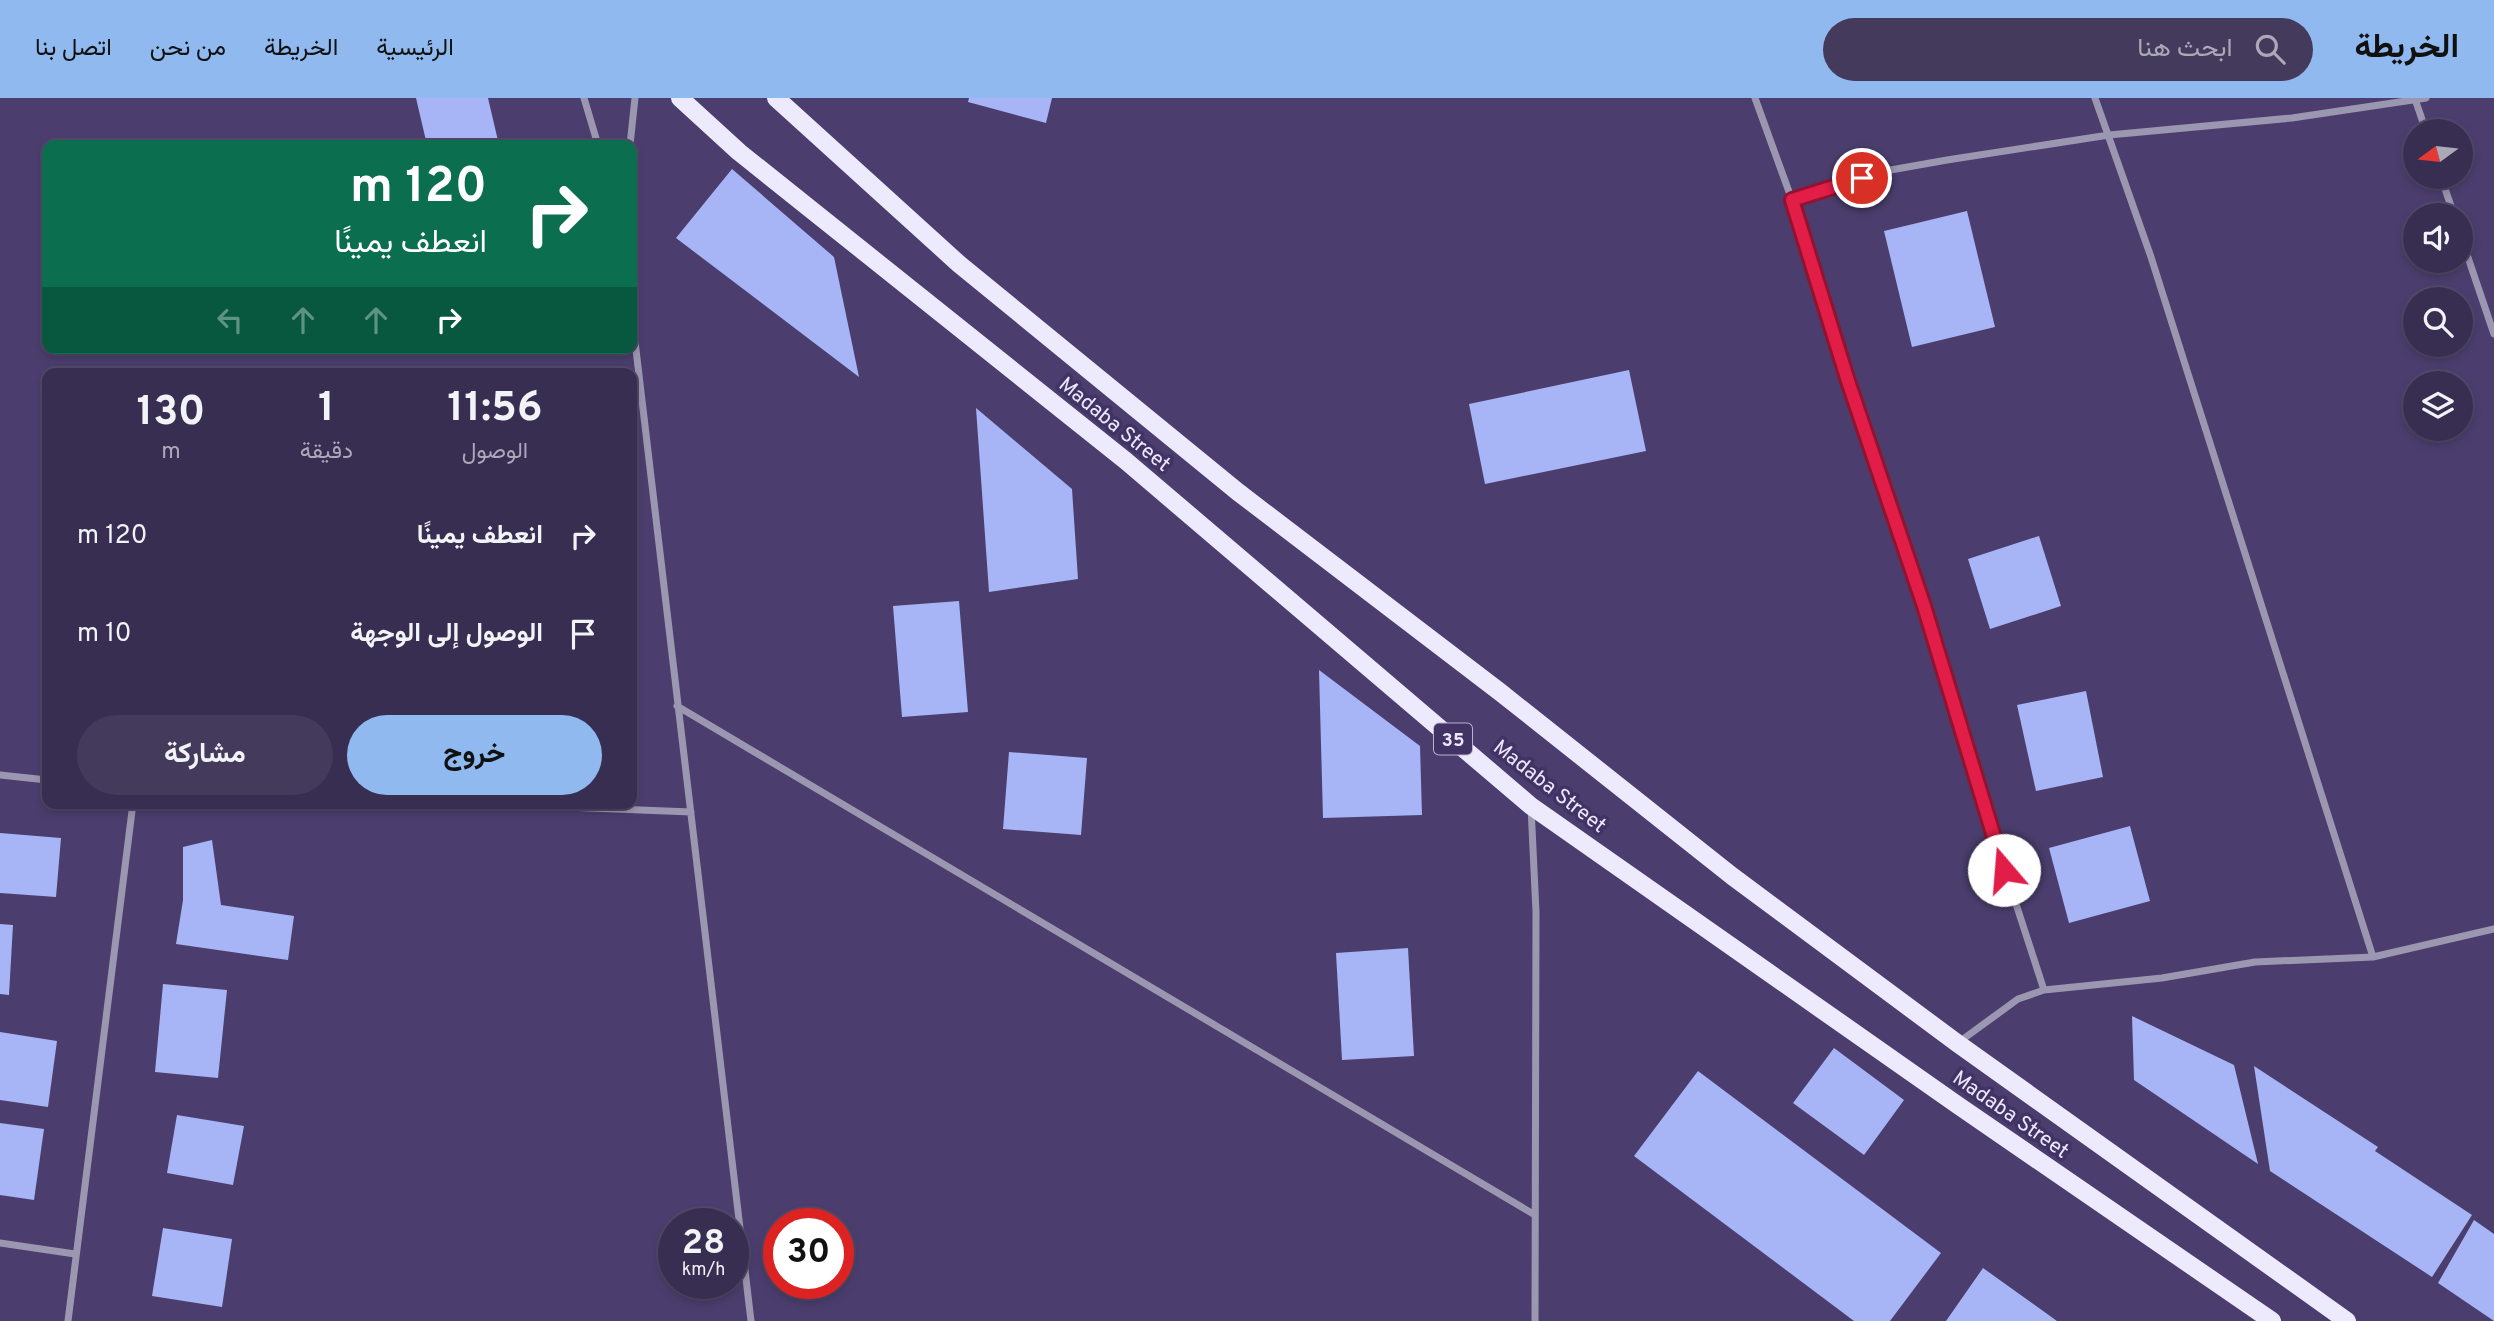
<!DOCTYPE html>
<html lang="ar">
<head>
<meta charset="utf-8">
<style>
  :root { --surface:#382e52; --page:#433a5c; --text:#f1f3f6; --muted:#aba8b8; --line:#524a69; --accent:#90b9f0 }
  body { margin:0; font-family:Overpass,Vazirmatn,sans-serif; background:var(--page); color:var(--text); direction:rtl; height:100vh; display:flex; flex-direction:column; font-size:26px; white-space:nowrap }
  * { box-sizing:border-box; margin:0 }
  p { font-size:23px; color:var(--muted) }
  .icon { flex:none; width:38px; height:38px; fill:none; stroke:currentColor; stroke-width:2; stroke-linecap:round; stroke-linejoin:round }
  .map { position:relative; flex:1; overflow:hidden; direction:ltr }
  .sheet { position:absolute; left:42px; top:270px; width:595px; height:441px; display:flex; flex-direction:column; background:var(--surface); border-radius:14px; box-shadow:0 4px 10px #0003,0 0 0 2px var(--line); direction:rtl }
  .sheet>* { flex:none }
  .guide { position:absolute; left:42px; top:42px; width:595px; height:214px; border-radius:14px; box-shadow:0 4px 10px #0003,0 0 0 2px var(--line); direction:rtl; background:#0b6e4f; color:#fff; overflow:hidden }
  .needle { width:46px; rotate:255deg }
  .tools { position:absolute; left:2403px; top:21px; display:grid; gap:14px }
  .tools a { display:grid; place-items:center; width:70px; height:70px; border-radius:50%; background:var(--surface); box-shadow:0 4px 10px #0003,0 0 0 2px var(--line); font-size:35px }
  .speed { position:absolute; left:658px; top:1110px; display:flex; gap:14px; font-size:35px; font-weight:700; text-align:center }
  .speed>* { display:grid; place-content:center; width:91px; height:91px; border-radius:50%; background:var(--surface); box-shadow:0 4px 10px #0003,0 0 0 2px var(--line); line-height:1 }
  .speed small { font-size:18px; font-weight:400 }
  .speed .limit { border:10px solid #d22; background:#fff; color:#111 }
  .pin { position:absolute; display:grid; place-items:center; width:60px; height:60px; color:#fff; margin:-30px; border:4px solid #fff; border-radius:50%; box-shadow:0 2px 7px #0007 }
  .me { position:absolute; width:77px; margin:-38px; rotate:342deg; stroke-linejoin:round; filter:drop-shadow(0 0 5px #0008) }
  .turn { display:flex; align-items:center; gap:24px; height:147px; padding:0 35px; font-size:32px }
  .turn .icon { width:91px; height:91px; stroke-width:2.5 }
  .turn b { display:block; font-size:49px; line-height:60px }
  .lanes { display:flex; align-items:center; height:66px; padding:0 35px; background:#0003; justify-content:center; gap:35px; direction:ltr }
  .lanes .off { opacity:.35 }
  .eta { display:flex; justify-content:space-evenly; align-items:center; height:119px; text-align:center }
  .eta b { font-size:42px; font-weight:700; line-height:49px }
  .primary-button { display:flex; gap:14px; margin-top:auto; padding:14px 35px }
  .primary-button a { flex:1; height:80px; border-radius:42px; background:var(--accent); color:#111; font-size:28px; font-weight:700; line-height:80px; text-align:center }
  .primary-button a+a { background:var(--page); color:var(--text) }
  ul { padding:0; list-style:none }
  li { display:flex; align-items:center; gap:21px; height:98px; padding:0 35px }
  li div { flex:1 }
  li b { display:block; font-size:26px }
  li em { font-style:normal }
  header { display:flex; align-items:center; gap:42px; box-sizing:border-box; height:98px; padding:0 35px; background:var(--accent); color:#111 }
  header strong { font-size:33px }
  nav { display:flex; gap:38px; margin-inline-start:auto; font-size:24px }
  .search { width:490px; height:63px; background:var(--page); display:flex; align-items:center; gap:18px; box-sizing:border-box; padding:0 24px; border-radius:38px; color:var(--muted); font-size:26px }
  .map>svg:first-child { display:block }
  .building { fill:#a7b4f6 }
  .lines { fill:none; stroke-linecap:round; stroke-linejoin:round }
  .minor { stroke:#9c97b0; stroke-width:7 }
  .primary { stroke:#eeeafe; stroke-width:18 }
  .route-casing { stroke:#92132f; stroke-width:18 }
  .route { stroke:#e11d48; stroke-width:12 }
  .labels { text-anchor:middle; stroke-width:7; stroke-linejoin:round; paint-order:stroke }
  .shield { fill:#413363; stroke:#b9b1d0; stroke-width:2 }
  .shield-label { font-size:19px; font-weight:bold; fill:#ece7ff }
  .street-label { font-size:21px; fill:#ece7ff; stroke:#413363 }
</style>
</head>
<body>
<header>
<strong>الخريطة</strong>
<div class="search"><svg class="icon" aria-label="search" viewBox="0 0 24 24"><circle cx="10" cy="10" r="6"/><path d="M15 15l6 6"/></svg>ابحث هنا</div>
<nav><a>الرئيسية</a><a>الخريطة</a><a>من نحن</a><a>اتصل بنا</a></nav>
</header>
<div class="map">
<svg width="2494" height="1223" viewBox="0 0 2494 1223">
  <rect width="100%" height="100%" fill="#4b3e6e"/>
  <path class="building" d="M416 0H488L499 47H427Z
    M969 0H1052L1046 25 968 4Z
    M581 40 582 47H548V46Z
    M732 71 834 159 859 279 676 140Z
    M1967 113 1995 229 1912 249 1884 133Z
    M1629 272 1646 353 1485 386 1469 306Z
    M976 310 1072 391 1078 481 989 494Z
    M2039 438 2061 508 1990 531 1968 461Z
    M959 503 968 614 902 619 893 508Z
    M1319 572 1420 648 1422 717 1323 720Z
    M2086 593 2103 679 2036 693 2017 607Z
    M1009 654 1087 660 1081 737 1003 731Z
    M2130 728 2150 803 2069 825 2049 750Z
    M0 735 61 740 56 799 0 795Z
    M212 742 221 807 294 818 288 862 176 846 183 802V749Z
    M0 826 13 827 9 897 0 896Z
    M1408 850 1414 958 1342 962 1336 855Z
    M163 886 227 892 218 980 155 974Z
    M2132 918 2234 967 2258 1066 2134 982Z
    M0 934 57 943 48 1009 0 1002Z
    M1834 950 1904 1002 1864 1057 1793 1005Z
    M2254 968 2378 1049 2375 1053 2472 1117 2432 1179 2270 1073Z
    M1698 973 1941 1155 1890 1223H1854L1634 1058Z
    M177 1017 244 1028 233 1087 167 1075Z
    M0 1025 44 1031 34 1102 0 1097Z
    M2474 1122 2494 1136V1223L2438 1185Z
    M163 1130 232 1141 222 1209 152 1198Z
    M1983 1170 2057 1223H1946Z"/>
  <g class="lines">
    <path class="minor" d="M584 0 598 47
      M1755 0 1792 102 1847 280 1924 508 1975 680 2044 892
      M2095 0 2151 159 2373 859
      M2415 1 2426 33
      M630 47 635 0
      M2441 79 2454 117
      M1792 102 1885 73 1947 62 2109 37 2292 20 2426 0
      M2460 136 2494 236
      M632 218 751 1223
      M677 608 1535 1117
      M0 677 47 682
      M462 705 691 714
      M1531 709 1536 814 1535 1223
      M1959 944 2018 901 2044 892 2162 880 2255 864 2373 859 2494 831
      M0 1145 75 1156
      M68 1223 133 705"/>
    <path class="primary" d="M680 0 739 54 1126 363 1531 708 1959 1008 2272 1223
      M776 0 959 166 1238 394 1500 594 1732 778 1957 945 2347 1223"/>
  </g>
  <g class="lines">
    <g class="route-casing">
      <path id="route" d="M1862 80 1792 102 1847 280 1924 508 2004 772"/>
    </g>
    <use href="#route" class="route"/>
  </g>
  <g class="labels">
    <rect class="shield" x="1434" y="625.5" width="38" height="31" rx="5"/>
    <g class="shield-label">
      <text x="1453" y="648">35</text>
    </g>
    <g class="street-label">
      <text transform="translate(1115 326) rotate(39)" y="7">Madaba Street</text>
      <text transform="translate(1550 688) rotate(38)" y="7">Madaba Street</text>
      <text transform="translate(2011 1016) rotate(35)" y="7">Madaba Street</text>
    </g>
  </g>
</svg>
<div class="tools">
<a><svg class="needle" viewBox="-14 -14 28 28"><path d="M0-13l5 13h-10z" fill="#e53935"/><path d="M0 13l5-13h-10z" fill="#aba8b8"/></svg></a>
<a><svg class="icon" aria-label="sound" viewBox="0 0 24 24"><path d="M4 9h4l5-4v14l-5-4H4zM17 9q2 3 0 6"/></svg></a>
<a><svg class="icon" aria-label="search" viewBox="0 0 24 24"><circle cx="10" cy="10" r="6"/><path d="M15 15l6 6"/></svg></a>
<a><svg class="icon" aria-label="layers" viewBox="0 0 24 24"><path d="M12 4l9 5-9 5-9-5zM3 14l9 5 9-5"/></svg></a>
</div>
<div class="speed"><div>28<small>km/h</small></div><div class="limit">30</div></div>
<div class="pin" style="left:1862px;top:80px;background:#d93025"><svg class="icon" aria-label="arrive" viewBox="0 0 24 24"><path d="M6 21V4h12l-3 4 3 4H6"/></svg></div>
<svg class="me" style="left:2004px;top:772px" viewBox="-20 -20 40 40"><circle r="19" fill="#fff"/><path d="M0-13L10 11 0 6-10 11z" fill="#e11d48"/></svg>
<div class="guide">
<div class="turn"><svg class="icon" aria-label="right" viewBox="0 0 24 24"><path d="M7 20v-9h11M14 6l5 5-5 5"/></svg><div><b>120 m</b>انعطف يمينًا</div></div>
<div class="lanes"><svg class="icon off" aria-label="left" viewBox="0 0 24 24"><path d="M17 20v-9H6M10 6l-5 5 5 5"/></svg><svg class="icon off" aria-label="ahead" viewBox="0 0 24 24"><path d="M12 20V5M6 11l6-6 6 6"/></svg><svg class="icon off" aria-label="ahead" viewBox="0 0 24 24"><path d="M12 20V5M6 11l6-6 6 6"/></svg><svg class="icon" aria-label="right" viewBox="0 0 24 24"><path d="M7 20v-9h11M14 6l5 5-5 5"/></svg></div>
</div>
<section class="sheet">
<div class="eta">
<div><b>11:56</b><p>الوصول</p></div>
<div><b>1</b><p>دقيقة</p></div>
<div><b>130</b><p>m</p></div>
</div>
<ul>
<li><svg class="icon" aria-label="right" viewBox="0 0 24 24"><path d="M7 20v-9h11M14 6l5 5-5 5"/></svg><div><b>انعطف يمينًا</b></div><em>120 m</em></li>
<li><svg class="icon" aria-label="arrive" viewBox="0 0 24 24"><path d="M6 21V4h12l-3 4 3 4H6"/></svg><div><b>الوصول إلى الوجهة</b></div><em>10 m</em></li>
</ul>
<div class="primary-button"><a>خروج</a><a>مشاركة</a></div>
</section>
</div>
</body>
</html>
